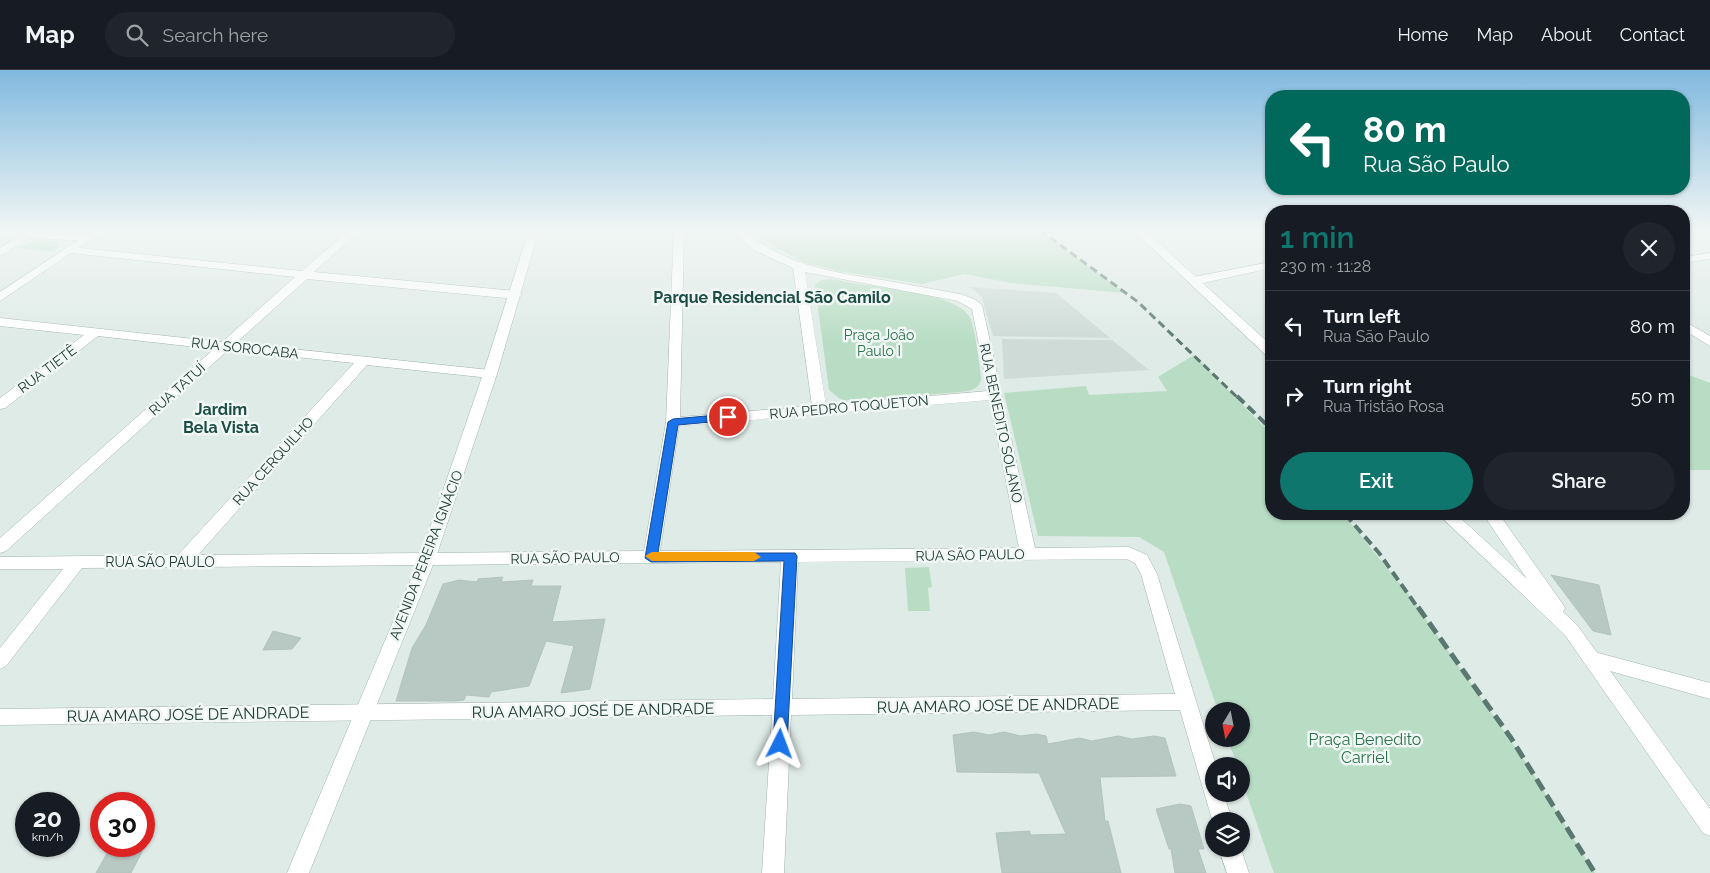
<!DOCTYPE html>
<html lang="en">
<head>
<meta charset="utf-8">
<style>
  :root { --surface:#171b24; --page:#20242c; --text:#f1f3f6; --muted:#9ea1a6; --line:#363941; --accent:#0f766e }
  body { margin:0; font-family:Raleway,sans-serif; background:var(--page); color:var(--text); height:100vh; display:flex; flex-direction:column; font-size:19px; white-space:nowrap }
  * { box-sizing:border-box; margin:0 }
  p { font-size:16px; color:var(--muted) }
  .icon { flex:none; width:28px; height:28px; fill:none; stroke:currentColor; stroke-width:2; stroke-linecap:round; stroke-linejoin:round }
  .map { position:relative; flex:1; overflow:hidden }
  .side { position:absolute; left:1265px; top:135px; width:425px; height:315px; display:flex; flex-direction:column; background:var(--surface); border-radius:20px; box-shadow:0 1px 4px #0004 }
  .side>* { flex:none }
  .banner { position:absolute; left:1265px; top:20px; width:425px; height:105px; border-radius:20px; box-shadow:0 1px 4px #0004; background:#00695c; color:#fff; overflow:hidden }
  .needle { width:32px; rotate:190deg }
  .fabs { position:absolute; left:1205px; top:632px; display:grid; gap:10px }
  .fabs a { display:grid; place-items:center; width:45px; height:45px; border-radius:50%; background:var(--surface); box-shadow:0 1px 4px #0004; font-size:25px }
  .speed { position:absolute; left:15px; top:722px; display:flex; gap:10px; font-size:25px; font-weight:700; text-align:center }
  .speed>* { display:grid; place-content:center; width:65px; height:65px; border-radius:50%; background:var(--surface); box-shadow:0 1px 4px #0004; line-height:1 }
  .speed small { font-size:12px; font-weight:400 }
  .speed .limit { border:8px solid #d22; background:#fff; color:#111 }
  .pin { position:absolute; display:grid; place-items:center; width:42px; height:42px; color:#fff; margin:-21px; border:2px solid #fff; border-radius:50%; box-shadow:0 1px 5px #0007 }
  .me { position:absolute; width:55px; margin:-28px; rotate:3deg; stroke-linejoin:round; filter:drop-shadow(0 0 4px #0008) }
  .turn { display:flex; align-items:center; gap:18px; height:105px; padding:0 15px; font-size:22px }
  .turn .icon { width:65px; height:65px; stroke-width:2.5 }
  .turn b { display:block; font-size:35px; line-height:42px }
  .round { display:grid; place-items:center; flex:none; width:52px; height:52px; border-radius:26px; background:var(--page) }
  .summary { display:flex; align-items:center; justify-content:space-between; height:85px; padding:0 15px }
  h1 { font-size:30px; font-weight:600; line-height:38px; color:var(--accent) }
  .button { display:flex; gap:10px; margin-top:auto; padding:10px 15px }
  .button a { flex:1; height:58px; border-radius:30px; background:var(--accent); color:#fff; font-size:20px; font-weight:600; line-height:58px; text-align:center }
  .button a+a { background:var(--page); color:var(--text) }
  ul { padding:0; list-style:none }
  li { display:flex; align-items:center; gap:15px; height:70px; padding:0 15px; border-top:1px solid var(--line) }
  li div { flex:1 }
  li b { display:block; font-size:19px }
  li em { font-style:normal }
  header { display:flex; align-items:center; gap:30px; box-sizing:border-box; height:70px; padding:0 25px; background:var(--surface); border-bottom:1px solid var(--line) }
  header strong { font-size:24px }
  nav { display:flex; gap:28px; margin-inline-start:auto; font-size:18px }
  .search { width:350px; height:45px; background:var(--page); display:flex; align-items:center; gap:12px; box-sizing:border-box; padding:0 18px; border-radius:28px; color:var(--muted); font-size:19px }
  .map>svg:first-child { display:block }
  .built { fill:#cedbd6 }
  .green { fill:#b8ddc4 }
  .building { fill:#b8c8c3; stroke:#b2c4be }
  .lines { fill:none; stroke-linecap:round; stroke-linejoin:round }
  .street-casing { stroke:#a2b3ae; stroke-width:1 }
  .secondary-casing { stroke:#9eb7b0; stroke-width:1 }
  .street { fill:#fff; fill-rule:evenodd }
  .secondary { fill:#fff; fill-rule:evenodd }
  .rail-far2 { stroke:#5a7771; stroke-width:3; stroke-dasharray:8 4.5; stroke-linecap:butt }
  .rail-far1 { stroke:#5a7771; stroke-width:4; stroke-dasharray:10 5; stroke-linecap:butt }
  .rail { stroke:#5a7771; stroke-width:5; stroke-dasharray:13 6; stroke-linecap:butt }
  .route { fill:#1a73e8; stroke:#114b97 }
  .slow { fill:#f59e0b }
  .labels { text-anchor:middle; stroke-width:5; stroke-linejoin:round; paint-order:stroke }
  .park-label { font-size:14px; fill:#2a724c; stroke:#f0f7f4 }
  .street-label { font-size:14px; fill:#203b36; stroke:#f0f7f4 }
  .quarter-label { font-size:16px; font-weight:bold; fill:#1c4d45; stroke:#f0f7f4 }
  .near-street-label { font-size:16px; fill:#203b36; stroke:#f0f7f4 }
  .near-park-label { font-size:16px; fill:#2a724c; stroke:#f0f7f4 }
</style>
</head>
<body>
<header>
<strong>Map</strong>
<div class="search"><svg class="icon" aria-label="search" viewBox="0 0 24 24"><circle cx="10" cy="10" r="6"/><path d="M15 15l6 6"/></svg>Search here</div>
<nav><a>Home</a><a>Map</a><a>About</a><a>Contact</a></nav>
</header>
<div class="map">
<svg width="1710" height="803" viewBox="0 0 1710 803">
  <rect width="100%" height="100%" fill="#dfebe7"/>
  <path class="built" d="M970 217 1056 223 1110 268 993 266 982 227Z
    M1002 269 1112 270 1149 300 1004 309Z"/>
  <path class="green" d="M751 160H1039L1125 223 1011 213 964 204 922 214 838 201 803 192 775 177Z
    M38 170 57 172 58 178 54 182 15 178Z
    M833 209C863 218 953 220 969 246 975 255 979 293 981 306 982 318 971 321 961 322L849 331 840 329 829 320 815 215 821 210Z
    M1194 285 1271 364V444H1343L1410 526 1529 697 1595 803H1274L1241 708V696H1237L1228 669H1241V641H1218L1164 482 1139 467 1038 466 1004 323 1086 316 1089 325 1167 321 1158 307Z
    M1684 303 1710 313V400H1684Z
    M929 497 932 517 928 518 930 541H908L905 498Z"/>
  <path class="building" d="M1551 505 1599 515 1611 565 1593 561Z
    M503 507 501 512 533 510 531 516H561L552 552 605 549 590 619 561 623 574 576 546 571 529 616 491 622 489 627 466 625 464 630 455 631H396L412 578 426 555 443 514 459 510 477 512 478 509Z
    M273 561 301 568 292 579 263 580Z
    M974 662 989 665 1004 662 1021 666 1036 664 1046 666 1048 674 1080 668 1092 671 1118 666 1132 669 1154 666 1165 668 1176 706 1100 707 1105 751H1108L1121 803H1002L996 763 1030 761V765L1066 764 1039 703 957 702 953 665Z
    M1180 734 1191 736 1204 779H1198L1206 803H1175L1171 779H1169L1156 739Z
    M111 776H145L131 803H96Z"/>
  <g class="lines">
    <g class="street-casing">
      <path id="street" d="M0 160 88 165 94 168 88 171 0 166Z
        M349 160H360L314 202 516 221 522 225 516 229 307 209 236 273 490 300 497 304 490 308 367 295 198 485 644 481 666 352 674 160H684L680 347 812 336 793 198 754 180 732 160H743C788 197 833 202 888 211 912 215 936 220 960 224L974 229 982 235 1035 478 1129 477 1147 485 1157 504 1216 696H1214V724H1224L1232 751H1214V756L1180 640 791 645 784 803H762L772 645 0 655V639L773 629 781 492 82 498 6 596 0 599V578L63 499H0V487L178 485 354 293 228 280 6 481 0 483V468L214 279 98 266 5 338 0 339V328L84 265 0 256V248L222 272 295 207 71 183 65 180 71 177 302 201ZM805 202 958 231 972 239 988 321 826 335ZM990 330 1019 478 660 481 679 356ZM1127 489 1135 493 1141 504 1175 624 792 629 798 492Z
        M1710 183V189L1684 193V187Z
        M1271 192V198L1194 215 1188 211 1194 207Z
        M1684 251 1710 266V276L1684 260Z
        M1591 581 1710 613V629L1585 594 1582 589 1585 584Z
        M1219 779H1241L1249 803H1227Z"/>
    </g>
    <g class="secondary-casing">
      <path id="secondary" d="M30 160H42L0 186V178Z
        M93 160H105L0 231V222Z
        M529 160H539L497 304 435 490 309 803H287L419 490 483 304Z
        M1133 160H1144L1271 275V286L1266 285Z
        M1438 444H1456L1527 509 1483 444H1499L1562 533 1565 538 1563 542 1577 555 1710 739V766L1703 763 1565 565Z"/>
    </g>
    <use href="#street" class="street"/>
    <use href="#secondary" class="secondary"/>
    <path class="rail-far2" d="M1040 160 1138 232 1238 328"/>
    <path class="rail-far1" d="M1237 326 1271 359
      M1345 444 1379 483 1418 538"/>
    <path class="rail" d="M1418 537 1511 668 1595 803"/>
  </g>
  <linearGradient id="sky" x2="0" y2="1"><stop stop-color="#81b9df"/><stop offset="0.59" stop-color="#f1f6f4"/><stop offset="1" stop-color="#f1f6f4" stop-opacity="0"/></linearGradient>
  <rect width="1710" height="272" fill="url(#sky)"/>
  <path class="route" d="M728 344 734 347 732 350 678 355 658 483H795L797 486 787 674 785 679 780 681 775 679 773 674 784 491 651 492 645 488 668 352 673 349Z"/>
  <path class="slow" d="M652 482H754L761 487 754 491H652L645 486Z"/>
  <g class="labels">
    <g class="park-label">
      <text x="879" y="270">Praça João<tspan x="879" dy="16">Paulo I</tspan></text>
    </g>
    <g class="street-label">
      <text transform="translate(245 278) rotate(6)" y="5">RUA SOROCABA</text>
      <text transform="translate(47 299) rotate(-37)" y="5">RUA TIETÊ</text>
      <text transform="translate(177 319) rotate(-42)" y="5">RUA TATUÍ</text>
      <text transform="translate(849 337) rotate(-5)" y="5">RUA PEDRO TOQUETON</text>
      <text transform="translate(1001 353) rotate(78)" y="5">RUA BENEDITO SOLANO</text>
      <text transform="translate(273 391) rotate(-48)" y="5">RUA CERQUILHO</text>
      <text transform="translate(426 485) rotate(-69)" y="5">AVENIDA PEREIRA IGNÁCIO</text>
      <text transform="translate(970 485) rotate(-1)" y="5">RUA SÃO PAULO</text>
      <text transform="translate(565 488) rotate(-1)" y="5">RUA SÃO PAULO</text>
      <text x="160" y="497">RUA SÃO PAULO</text>
    </g>
    <g class="quarter-label">
      <text x="772" y="233">Parque Residencial São Camilo</text>
      <text x="221" y="345">Jardim<tspan x="221" dy="18">Bela Vista</tspan></text>
    </g>
    <g class="near-street-label">
      <text transform="translate(998 635) rotate(-1)" y="6">RUA AMARO JOSÉ DE ANDRADE</text>
      <text transform="translate(593 640) rotate(-1)" y="6">RUA AMARO JOSÉ DE ANDRADE</text>
      <text transform="translate(188 644) rotate(-1)" y="6">RUA AMARO JOSÉ DE ANDRADE</text>
    </g>
    <g class="near-park-label">
      <text x="1365" y="675">Praça Benedito<tspan x="1365" dy="18">Carriel</tspan></text>
    </g>
  </g>
</svg>
<div class="fabs">
<a><svg class="needle" viewBox="-14 -14 28 28"><path d="M0-13l5 13h-10z" fill="#e53935"/><path d="M0 13l5-13h-10z" fill="#9ea1a6"/></svg></a>
<a><svg class="icon" aria-label="sound" viewBox="0 0 24 24"><path d="M4 9h4l5-4v14l-5-4H4zM17 9q2 3 0 6"/></svg></a>
<a><svg class="icon" aria-label="layers" viewBox="0 0 24 24"><path d="M12 4l9 5-9 5-9-5zM3 14l9 5 9-5"/></svg></a>
</div>
<div class="speed"><div>20<small>km/h</small></div><div class="limit">30</div></div>
<div class="pin" style="left:728px;top:347px;background:#d93025"><svg class="icon" aria-label="arrive" viewBox="0 0 24 24"><path d="M6 21V4h12l-3 4 3 4H6"/></svg></div>
<svg class="me" style="left:780px;top:674px" viewBox="-20 -20 40 40"><path d="M0-17L14 15 0 8-14 15z" fill="#1a73e8" stroke="#fff" stroke-width="4"/></svg>
<div class="banner">
<div class="turn"><svg class="icon" aria-label="left" viewBox="0 0 24 24"><path d="M17 20v-9H6M10 6l-5 5 5 5"/></svg><div><b>80 m</b>Rua São Paulo</div></div>
</div>
<section class="side">
<div class="summary"><div><h1>1 min</h1><p>230 m · 11:28</p></div><a class="round"><svg class="icon" aria-label="close" viewBox="0 0 24 24"><path d="M6 6l12 12M18 6L6 18"/></svg></a></div>
<ul>
<li><svg class="icon" aria-label="left" viewBox="0 0 24 24"><path d="M17 20v-9H6M10 6l-5 5 5 5"/></svg><div><b>Turn left</b><p>Rua São Paulo</p></div><em>80 m</em></li>
<li><svg class="icon" aria-label="right" viewBox="0 0 24 24"><path d="M7 20v-9h11M14 6l5 5-5 5"/></svg><div><b>Turn right</b><p>Rua Tristão Rosa</p></div><em>50 m</em></li>
</ul>
<div class="button"><a>Exit</a><a>Share</a></div>
</section>
</div>
</body>
</html>
